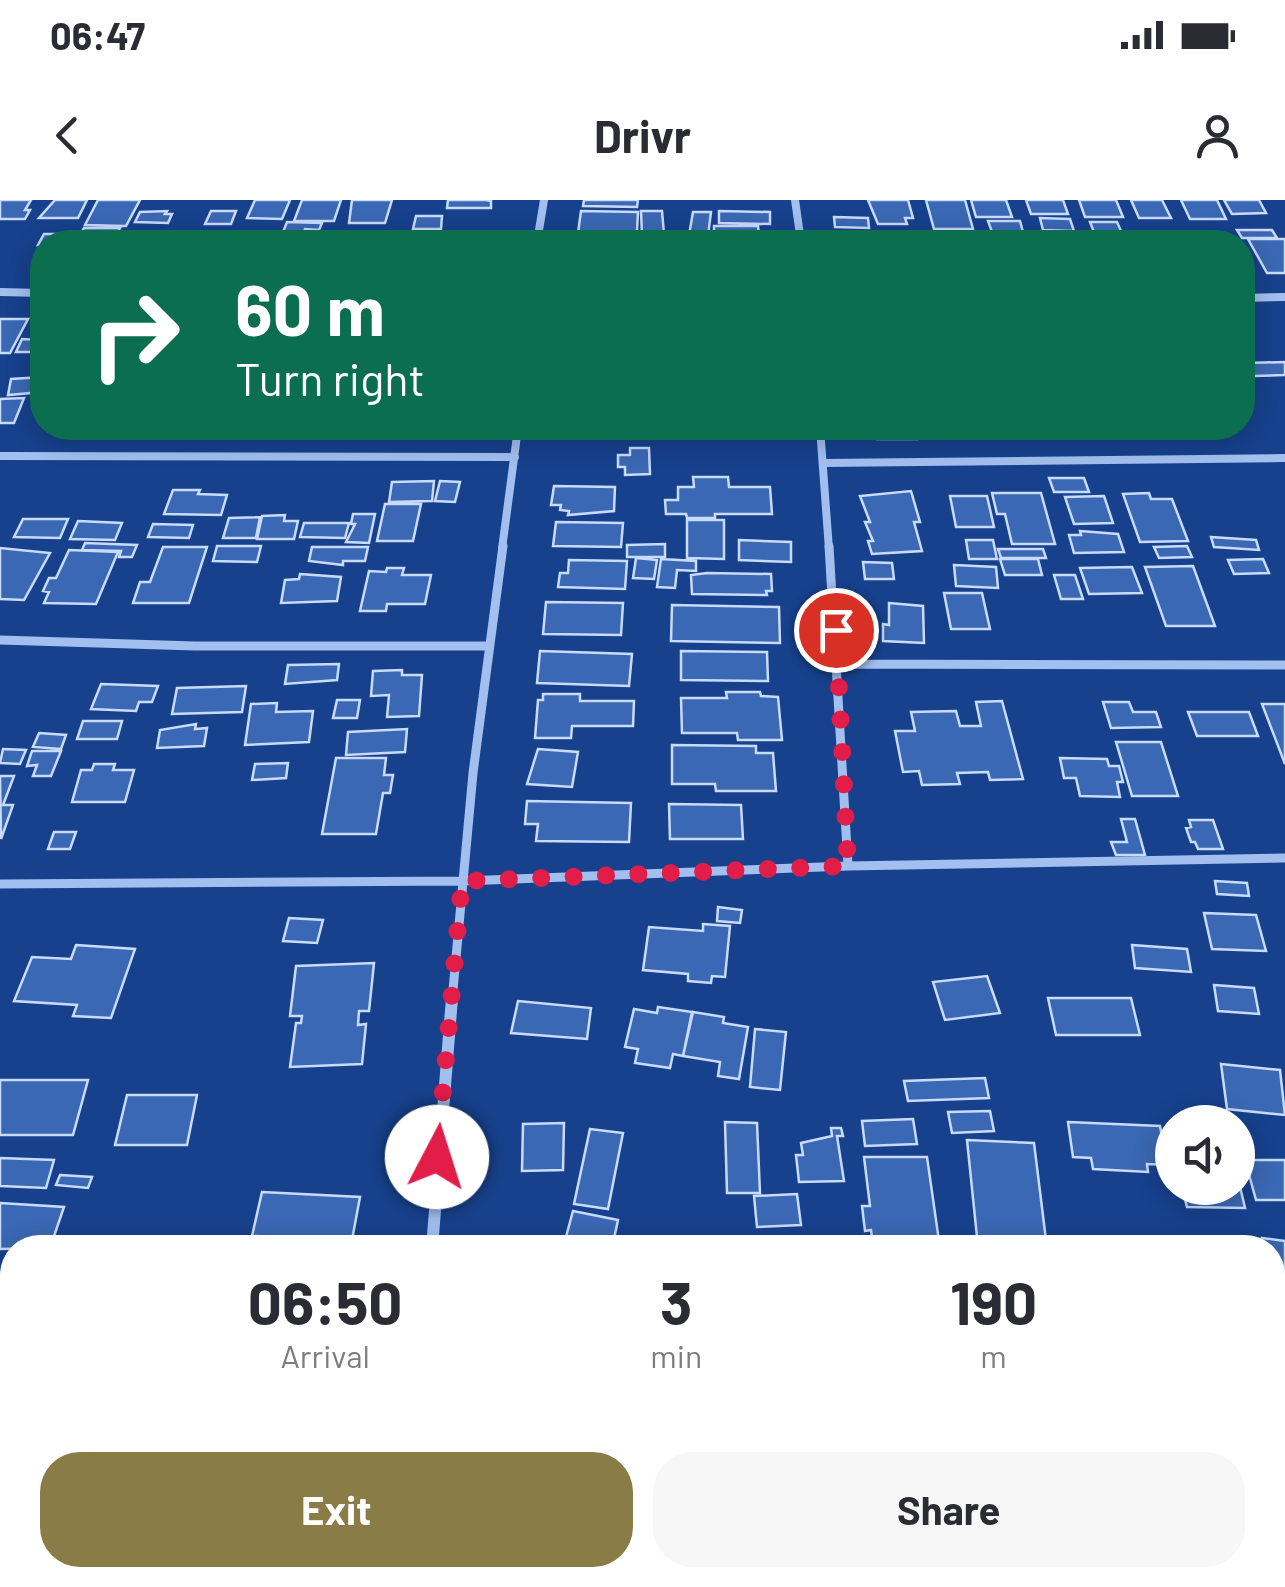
<!DOCTYPE html>
<html lang="en">
<head>
<meta charset="utf-8">
<style>
  :root { --surface:#fff; --page:#f7f7f7; --text:#2b2b33; --muted:#7c7c81; --accent:#8a7c47 }
  body { margin:0; font-family:Barlow,sans-serif; background:var(--page); color:var(--text); height:100vh; display:flex; flex-direction:column; font-size:38px; white-space:nowrap }
  * { box-sizing:border-box; margin:0 }
  p { font-size:32px; color:var(--muted) }
  .icon { flex:none; width:55px; height:55px; fill:none; stroke:currentColor; stroke-width:2; stroke-linecap:round; stroke-linejoin:round }
  .map { position:relative; flex:1; overflow:hidden }
  .side { position:absolute; left:0px; top:1035px; width:1285px; height:352px; display:flex; flex-direction:column; background:var(--surface); border-radius:40px 40px 0 0; box-shadow:0 5px 25px #0003 }
  .side>* { flex:none }
  .top-card { position:absolute; left:30px; top:30px; width:1225px; height:210px; border-radius:40px; box-shadow:0 5px 25px #0003; background:#0b6e4f; color:#fff; overflow:hidden }
  .tools { position:absolute; left:1155px; top:905px; display:grid; gap:20px }
  .tools a { display:grid; place-items:center; width:100px; height:100px; border-radius:50%; background:var(--surface); box-shadow:0 5px 25px #0003; font-size:50px }
  .pin { position:absolute; display:grid; place-items:center; width:85px; height:85px; color:#fff; margin:-42px; border:5px solid #fff; border-radius:50%; box-shadow:0 2px 10px #0007 }
  .me { position:absolute; width:110px; margin:-55px; rotate:5deg; stroke-linejoin:round; filter:drop-shadow(0 0 8px #0008) }
  .turn { display:flex; align-items:center; gap:35px; height:210px; padding:0 40px; font-size:45px }
  .turn .icon { width:130px; height:130px; stroke-width:2.5 }
  .turn b { display:block; font-size:70px; line-height:85px }
  .eta { display:flex; justify-content:space-evenly; align-items:center; height:170px; text-align:center }
  .eta b { font-size:60px; font-weight:700; line-height:70px }
  .cta { display:flex; gap:20px; margin-top:auto; padding:20px 40px }
  .cta a { flex:1; height:115px; border-radius:40px; background:var(--accent); color:#fff; font-size:40px; font-weight:700; line-height:115px; text-align:center }
  .cta a+a { background:var(--page); color:var(--text) }
  .status { display:flex; justify-content:space-between; align-items:center; height:70px; padding:0 50px; background:var(--surface); direction:ltr }
  .status svg { height:28px; fill:currentColor }
  header { display:flex; justify-content:space-between; align-items:center; height:130px; padding:0 40px; background:var(--surface); font-size:45px; font-weight:700 }
  .map>svg:first-child { display:block }
  .building { fill:#3b68b4; stroke:#c8dbfb; stroke-width:2.5 }
  .lines { fill:none; stroke-linecap:round; stroke-linejoin:round }
  .street-far2 { stroke:#a2bfef; stroke-width:8 }
  .street-far1 { stroke:#a2bfef; stroke-width:9 }
  .street { stroke:#a2bfef; stroke-width:12 }
  .route { stroke:#e11d48; stroke-width:18; stroke-dasharray:0 32.4 }
</style>
</head>
<body>
<div class="status"><b>06:47</b><svg viewBox="0 0 49 12"><path d="M0 12V9h3v3zM5 12V6h3v6zM10 12V3h3v9zM15 12V0h3v12zM26 1h20v11H26zM47 4h2v5h-2z"/></svg></div>
<header><svg class="icon" aria-label="back" viewBox="0 0 24 24"><path d="M15 5l-7 7 7 7"/></svg>Drivr<svg class="icon" aria-label="person" viewBox="0 0 24 24"><circle cx="12" cy="8" r="4"/><path d="M4 21q1-7 8-7t8 7"/></svg></header>
<div class="map">
<svg width="1285" height="1387" viewBox="0 0 1285 1387">
  <rect width="100%" height="100%" fill="#17418d"/>
  <path class="building" d="M0 0H31L25 10H30L25 19H0Z
    M55 0H87L78 18H39Z
    M98 0H140L126 26 85 25Z
    M255 0H290L282 19 247 18Z
    M302 0H341L334 21H294Z
    M352 0H392L385 23H349Z
    M448 0H486L491 1V8H447Z
    M584 0H638L637 7 583 6Z
    M868 0H908L913 18H905L907 24H878Z
    M926 0H965L973 29H934Z
    M971 0H1006L1012 17H976Z
    M1026 0H1063L1068 14H1031Z
    M1079 0H1116L1123 17H1085Z
    M1131 0H1162L1171 18H1139Z
    M1181 0H1217L1226 19H1190Z
    M1224 0H1259L1266 13 1232 14Z
    M167 11 165 14H172L168 23 135 22 140 12Z
    M211 11H236L231 24H205Z
    M581 11 638 12 637 31 578 33Z
    M641 11H662L664 34 642 35Z
    M719 11 770 12V24L719 23Z
    M693 12H711L708 36 689 35Z
    M416 16H442L441 29H413Z
    M834 17 868 18 869 28 835 27Z
    M1040 18 1070 19 1074 31 1043 30Z
    M988 21H1020L1023 32H992Z
    M287 22 322 23 319 30 305 29 302 38 281 37Z
    M1090 22H1117L1121 31 1094 32Z
    M714 26H758L759 36H714Z
    M84 28H120L115 37 79 36Z
    M1237 30H1272L1277 38H1242Z
    M227 32 224 42H185L188 33Z
    M44 34H72L67 42 38 45Z
    M129 34 167 35 163 42H124Z
    M983 36H1027L1029 42H985Z
    M1248 39H1285V73H1267Z
    M0 119H28L10 153H0Z
    M42 134V152H16L22 139 40 140Z
    M1285 162V175L1254 176 1247 163Z
    M42 177V192L8 195 11 179Z
    M24 198 14 223H0V199Z
    M555 228H616V235H555Z
    M872 228H915L917 239H877Z
    M630 248H649L650 274 625 275V267H618V255H630Z
    M693 277H728L729 287H770L772 314H715V318H687L686 314H666L665 300H678V287H694Z
    M1049 278H1084L1089 292H1054Z
    M434 281 432 301 389 302 392 282Z
    M440 281 460 282 455 302 435 301Z
    M554 286 615 287 614 311 568 315 569 311 560 310 561 305H551Z
    M173 290H200L198 294 227 295 221 315 164 314Z
    M911 291 920 322H914L922 351 872 354 868 341H873L865 322H870L860 296Z
    M992 293H1041L1055 344H1012L1005 314H997Z
    M1149 293 1151 299H1172L1188 341 1140 342 1123 294Z
    M950 296H987L994 327H956Z
    M1104 296 1113 323 1074 324 1065 297Z
    M385 304H421L413 341H377Z
    M353 314H375L369 343 346 342 355 324H351Z
    M285 315 284 321H298L294 339H257L262 316Z
    M260 317 256 338H223L229 318Z
    M23 319H68L60 338 14 337Z
    M687 320H724V359L687 358Z
    M78 321 122 323 115 340 70 339Z
    M556 322 623 323 621 347 553 346Z
    M304 323H349L345 338 300 337Z
    M153 324 193 325 189 338 148 337Z
    M1080 331 1118 334 1124 352 1074 353 1069 335H1081Z
    M1211 337 1256 340 1259 350 1214 347Z
    M739 340 791 342V362L739 360Z
    M966 340H993L997 359H969Z
    M85 343 137 345 132 357H119L121 351 82 350Z
    M665 344V357H627V345Z
    M217 346H261L257 362 213 361Z
    M1187 346 1192 357 1159 358 1154 347Z
    M163 347H207L189 403H133L140 382H150Z
    M312 347H368L365 361H343V365L309 361Z
    M0 348 50 353 24 400 0 399Z
    M998 349H1043L1046 358H1001Z
    M69 350 118 352 96 404 44 403 49 392 43 391 49 378H56Z
    M636 358 657 360 654 379 633 378Z
    M661 359 696 361V371L677 370 675 388 657 387Z
    M1000 359H1038L1042 375H1005Z
    M1263 359 1269 373 1234 374 1228 360Z
    M569 360 627 361 625 389 558 387 560 373H568Z
    M863 362 892 363 894 379H865Z
    M954 365 996 367 998 388 956 386Z
    M1193 366 1215 426H1166L1145 367Z
    M1132 367 1142 393 1089 394 1080 368Z
    M387 368H404L402 375H431L425 404H387L386 411H360L369 371 386 372Z
    M707 373 771 374 772 391H766L767 395 692 394 691 375Z
    M300 374 341 377 337 401 281 403 285 380 299 379Z
    M1054 375H1075L1083 399H1061Z
    M944 393H982L990 429H951Z
    M546 402 623 403 621 435 543 434Z
    M889 403 923 406 924 443 883 441V424L889 425Z
    M672 405 779 407 780 443 671 441Z
    M540 451 632 454 629 486 537 483Z
    M681 451 767 452 768 481 681 480Z
    M339 464 337 480 285 484 288 465Z
    M402 470V475H422L419 516 387 517 389 495 371 496 373 471Z
    M101 484 158 486 152 502H139L136 511 91 509Z
    M246 486 242 512 172 514 177 488Z
    M726 492H760L761 496 778 497 782 540H738L737 533H682L681 498H727Z
    M543 494H580V501H634L633 526H572L571 538H535L538 500H543Z
    M337 500H360L357 518H333Z
    M1002 501 1023 579 990 580 988 572 957 573 960 584 922 585 919 571 903 572 895 531H915L911 512 956 511 960 526H981L976 502Z
    M1103 502H1129L1133 512H1156L1161 527 1111 528Z
    M277 503 276 512 313 511 309 542 245 545 251 504Z
    M1262 504H1285V564Z
    M1188 512H1249L1258 536H1197Z
    M83 521H122L117 539H77Z
    M196 524 195 529 207 528 204 546 157 548 160 530Z
    M407 529 405 552 346 555 348 532Z
    M39 533 66 535 61 549 33 547Z
    M1116 542H1161L1178 596H1132Z
    M672 545 756 546V553H773L776 591H716L715 584H672Z
    M3 549 26 550 20 564 0 563Z
    M538 549 578 552 572 587 527 584Z
    M32 551H61L51 576H33L37 565 27 566Z
    M336 558H386L384 575H393L390 593H383L376 634H322Z
    M1060 558 1107 559 1109 566H1119L1123 582H1117L1120 597 1080 596 1076 578H1064Z
    M288 563 286 578 252 580 255 564Z
    M94 564H115L113 570H134L125 602H72L81 570H92Z
    M0 576H14L3 605H13L1 639Z
    M527 601 631 603 629 642 536 641 538 624H525Z
    M669 604 741 605 743 639H670Z
    M1121 619H1135L1145 655H1116L1111 642H1127Z
    M1189 620H1213L1223 649H1198L1195 642H1191L1186 628 1191 627Z
    M54 632H76L70 649H48Z
    M1215 681 1247 683 1249 696 1217 694Z
    M718 707 742 710 740 723 717 721Z
    M1204 713 1256 715 1266 751 1212 749Z
    M289 718 323 720 317 743 283 741Z
    M703 724 730 726 725 777 712 776 711 783 688 781V774L643 770 649 727 703 731Z
    M76 745 135 749 111 818 73 816 77 805 14 801 32 757 71 759Z
    M1132 745 1187 749 1191 772 1135 768Z
    M374 763 369 811H359L358 825 366 824 362 864 290 867 296 823H301L302 816H290L296 766Z
    M987 776 1000 813 945 820 933 782Z
    M1214 785 1254 788 1259 814 1218 811Z
    M1048 798H1131L1140 835H1056Z
    M518 801 591 808 587 839 511 833Z
    M658 807 692 812 683 856 673 854 670 868 635 863 638 849 625 847 634 809 657 813Z
    M693 812 724 817 723 823 748 827 739 879 718 876 720 862 683 856Z
    M755 829 786 832 780 890 750 887Z
    M1221 864 1280 870 1285 915 1227 909Z
    M985 878 989 898 908 901 904 881Z
    M0 880H88L73 935H0Z
    M127 895H197L187 945H115Z
    M990 911 994 931 952 933 948 912Z
    M913 919 917 944 865 946 862 921Z
    M725 922 757 923 760 993H727Z
    M1068 922 1160 926 1167 965 1147 964 1148 972 1093 969 1091 958 1073 957Z
    M564 923 563 970 522 971 523 924Z
    M831 928H841L843 936H837L844 981 799 982 796 955H803L801 943 832 936Z
    M590 929 623 933 608 1009 574 1004Z
    M967 940 1034 943 1046 1040 977 1037Z
    M864 957H927L940 1048 873 1045 871 1030 865 1031 862 1006H870Z
    M0 958 54 960 46 988 0 986Z
    M1245 960H1285V1000H1256Z
    M60 975 92 977 88 988 56 985Z
    M1238 978 1245 1008 1187 1007 1182 988H1238Z
    M262 992 360 997 352 1040 252 1036Z
    M797 994 801 1025 757 1027 754 996Z
    M0 1003 64 1007 50 1048 0 1049Z
    M573 1011 618 1020 612 1048H563Z
    M1262 1038 1285 1041V1082L1272 1080V1048H1262Z
    M840 1043V1048L755 1046Z
    M12 1343V1375H43L42 1387H0V1344Z
    M198 1375H269L268 1387H197Z
    M371 1375H456V1387H370Z
    M493 1375H539L540 1387H493Z
    M574 1375H610V1387H575Z
    M1094 1375H1190L1192 1387H1096Z"/>
  <g class="lines">
    <path class="street-far2" d="M795 0 801 42
      M537 42 544 0
      M0 92 42 93
      M1242 98 1285 97
      M820 228 829 349
      M0 256 515 257
      M823 263 1285 258
      M502 349 518 228"/>
    <path class="street-far1" d="M829 346 848 666
      M0 440 195 446H489
      M838 464 1285 465
      M0 684 462 681 848 666 1285 658
      M452 801 473 573 503 346"/>
    <path class="street" d="M432 1048 452 798
      M1272 1164H1285
      M0 1252H12"/>
  </g>
  <g class="lines">
    <path class="route" d="M437 957 462 681 848 666 836 430"/>
  </g>
</svg>
<div class="tools">
<a><svg class="icon" aria-label="sound" viewBox="0 0 24 24"><path d="M4 9h4l5-4v14l-5-4H4zM17 9q2 3 0 6"/></svg></a>
</div>
<div class="pin" style="left:836px;top:430px;background:#d93025"><svg class="icon" aria-label="arrive" viewBox="0 0 24 24"><path d="M6 21V4h12l-3 4 3 4H6"/></svg></div>
<svg class="me" style="left:437px;top:957px" viewBox="-20 -20 40 40"><circle r="19" fill="#fff"/><path d="M0-13L10 11 0 6-10 11z" fill="#e11d48"/></svg>
<div class="top-card">
<div class="turn"><svg class="icon" aria-label="right" viewBox="0 0 24 24"><path d="M7 20v-9h11M14 6l5 5-5 5"/></svg><div><b>60 m</b>Turn right</div></div>
</div>
<section class="side">
<div class="eta">
<div><b>06:50</b><p>Arrival</p></div>
<div><b>3</b><p>min</p></div>
<div><b>190</b><p>m</p></div>
</div>
<div class="cta"><a>Exit</a><a>Share</a></div>
</section>
</div>
</body>
</html>
